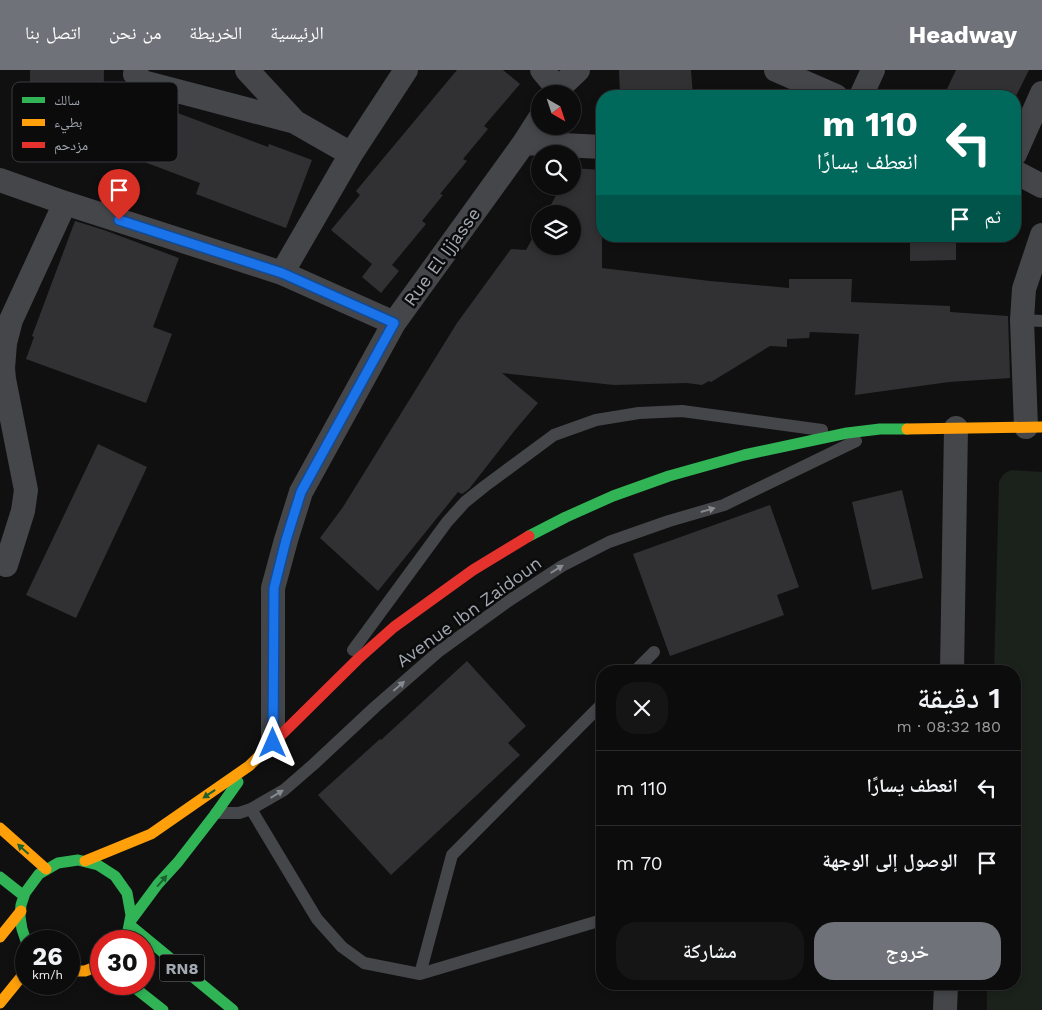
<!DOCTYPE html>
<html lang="ar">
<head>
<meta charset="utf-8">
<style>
  :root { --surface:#0c0c0d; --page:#151516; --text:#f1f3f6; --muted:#9a9b9d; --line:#2c2c2e; --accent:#6f7379 }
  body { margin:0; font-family:"Work Sans","Noto Naskh Arabic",sans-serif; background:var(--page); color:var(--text); direction:rtl; height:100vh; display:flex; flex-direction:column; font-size:19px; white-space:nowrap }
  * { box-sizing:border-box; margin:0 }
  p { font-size:16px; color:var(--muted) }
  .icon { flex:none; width:28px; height:28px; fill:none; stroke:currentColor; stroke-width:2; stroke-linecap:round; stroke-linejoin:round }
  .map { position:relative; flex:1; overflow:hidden; direction:ltr }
  .side { position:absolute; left:596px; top:595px; width:425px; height:325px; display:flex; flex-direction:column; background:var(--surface); border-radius:20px; box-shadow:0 2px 8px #0003,0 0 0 1px var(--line); direction:rtl }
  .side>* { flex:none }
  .top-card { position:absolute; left:596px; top:20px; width:425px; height:152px; border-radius:20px; box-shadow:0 2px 8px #0003,0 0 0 1px var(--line); direction:rtl; background:#00695c; color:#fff; overflow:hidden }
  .needle { width:32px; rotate:141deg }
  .controls { position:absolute; left:531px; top:15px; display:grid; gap:10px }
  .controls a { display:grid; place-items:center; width:50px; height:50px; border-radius:50%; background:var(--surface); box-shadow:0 2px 8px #0003,0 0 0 1px var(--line); font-size:25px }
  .speed { position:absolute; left:15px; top:860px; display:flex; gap:10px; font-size:25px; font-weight:700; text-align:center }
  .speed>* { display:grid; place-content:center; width:65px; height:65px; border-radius:50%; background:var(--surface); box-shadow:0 2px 8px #0003,0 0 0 1px var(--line); line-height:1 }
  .speed small { font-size:12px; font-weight:400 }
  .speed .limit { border:8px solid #d22; background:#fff; color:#111 }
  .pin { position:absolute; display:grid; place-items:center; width:42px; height:42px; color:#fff; margin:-51px -21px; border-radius:50% 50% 50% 0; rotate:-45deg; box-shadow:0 0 5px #0007 }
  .pin .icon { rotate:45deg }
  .me { position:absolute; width:55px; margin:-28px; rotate:0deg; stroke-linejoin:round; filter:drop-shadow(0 0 4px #0008) }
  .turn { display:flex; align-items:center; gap:18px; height:105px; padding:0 20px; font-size:22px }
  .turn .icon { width:65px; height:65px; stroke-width:2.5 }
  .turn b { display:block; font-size:35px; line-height:42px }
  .then { display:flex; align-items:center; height:48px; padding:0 20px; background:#0003; gap:10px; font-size:19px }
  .round { display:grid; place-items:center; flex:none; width:52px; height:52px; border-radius:20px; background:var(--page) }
  .headline { display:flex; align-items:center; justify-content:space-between; height:85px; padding:0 20px }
  h1 { font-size:30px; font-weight:600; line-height:38px }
  .action { display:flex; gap:10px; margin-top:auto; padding:10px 20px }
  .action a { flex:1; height:58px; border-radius:20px; background:var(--accent); color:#fff; font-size:20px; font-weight:600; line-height:58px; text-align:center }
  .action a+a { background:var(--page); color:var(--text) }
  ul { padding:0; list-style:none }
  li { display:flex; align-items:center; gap:15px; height:75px; padding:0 20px; border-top:1px solid var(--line) }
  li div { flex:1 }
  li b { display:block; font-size:19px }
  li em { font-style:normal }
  header { display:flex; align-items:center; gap:30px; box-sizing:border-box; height:70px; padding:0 25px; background:var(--accent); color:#fff }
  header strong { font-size:24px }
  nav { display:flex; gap:28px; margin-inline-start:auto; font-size:18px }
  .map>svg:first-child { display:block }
  .green { fill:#1b211b }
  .building { fill:#313133 }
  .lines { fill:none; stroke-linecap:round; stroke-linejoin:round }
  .lane { stroke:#454649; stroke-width:12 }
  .street { stroke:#454649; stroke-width:24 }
  .fast { stroke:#30b455; stroke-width:11 }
  .slow { stroke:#ff9f0a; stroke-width:11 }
  .jam { stroke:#e5322d; stroke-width:11 }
  .oneway { fill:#868b92 }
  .oneway2 { fill:#1e6030 }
  .route-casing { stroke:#114b97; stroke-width:12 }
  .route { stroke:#1a73e8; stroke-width:9 }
  .labels { text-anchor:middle; stroke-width:5; stroke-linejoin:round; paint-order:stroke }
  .shield { fill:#0b0b0c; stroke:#757980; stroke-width:1 }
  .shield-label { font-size:16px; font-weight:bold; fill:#a2a8b1 }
  .street-label { font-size:18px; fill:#a2a8b1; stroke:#0b0b0c }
  .key { fill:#0b0b0c; stroke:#383a3e; stroke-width:1 }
  .key-label { font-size:14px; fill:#a2a8b1 }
</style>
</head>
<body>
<header>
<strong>Headway</strong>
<nav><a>الرئيسية</a><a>الخريطة</a><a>من نحن</a><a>اتصل بنا</a></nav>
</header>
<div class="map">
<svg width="1042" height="940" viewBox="0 0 1042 940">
  <rect width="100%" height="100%" fill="#101011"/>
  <path class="green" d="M1012 400 1042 402V940H987V914H1015V601H994L999 412C1002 405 1005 402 1012 400Z"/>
  <path class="building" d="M30 0H104L103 60H30Z
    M457 0H503L520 14 484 56 488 59 463 89 467 91 440 124 443 125 422 151 426 154 392 195 399 201 381 223 362 207 372 194 331 160 360 125 356 121Z
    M619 0H691L693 26H620Z
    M956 0H1029L1016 26H962L947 19Z
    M138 28 268 77 269 74 312 90 286 158 196 124 200 113 118 82Z
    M572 98 602 100V198L710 211 789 218V209H852L851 232 950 236V242L1008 246 1010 308 949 312 855 325 859 264 810 262 809 268 787 269V277L770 276 711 312 709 311 702 315 687 313 614 315 502 303 538 333 515 360 469 419 462 424 458 422 378 521 320 468 343 437 457 253 511 179 526 180 540 155V176H572V144H546L561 116H572Z
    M75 151 104 160 179 188 153 257 172 264 146 333 26 289 34 267 32 266Z
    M910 166H956V190L910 191Z
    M98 374 147 397 76 548 26 525Z
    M902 420 923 508 872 520 852 432Z
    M770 435 799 517 777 525 784 545 670 586 633 484Z
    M467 591 526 656 508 673 520 685 391 805 318 725 380 669 381 670Z"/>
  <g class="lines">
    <path class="lane" d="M1022 250 1042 251
      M353 580 447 452 465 432 485 416 554 365 596 350 639 343 682 341 822 360
      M635 601 654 582
      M251 739 317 849 342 877 364 893 420 904 602 850
      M216 743H239L251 739 284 720 314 694 375 637 438 582 507 532 562 496 609 472 669 451 724 435 856 371
      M420 904 452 785 602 634"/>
    <path class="street" d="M136 0 135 4 143 12 295 52 351 84
      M247 0 295 52
      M542 0 558 19
      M776 0 836 26
      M555 24 558 19 578 0
      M861 26 873 0
      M524 73 602 77
      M1015 84 1042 23
      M1015 102 1042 116
      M0 110 65 133 282 203 394 253
      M282 203 351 84 406 0
      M1026 357 1022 250 1024 219 1042 165
      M6 495 23 441 26 420 4 309 3 298 5 273 11 250 65 133
      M952 601 956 358
      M273 673V518L286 470 301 422 394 253 524 73 540 48
      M945 940 946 914"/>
    <path class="fast" d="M529 466 566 447 613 426 669 406 744 385 847 363 880 359H907
      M0 807 24 826
      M132 849 158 814 178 792 216 743 238 712
      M131 856 233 940
      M26 871 22 859 20 847 21 835 25 823 39 804 58 793 78 790 98 795 115 806 127 823 131 845 126 871
      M130 914 163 940"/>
    <path class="slow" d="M907 359 1042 357
      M0 758 46 799
      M85 791 151 764 249 696 279 667
      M0 867 21 841
      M69 901H85L101 895
      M0 933 26 901"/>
    <path class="jam" d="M279 667 358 589 394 557 473 500 529 466"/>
  </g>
  <defs><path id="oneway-solid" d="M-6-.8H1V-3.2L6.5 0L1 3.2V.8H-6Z" transform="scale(1.25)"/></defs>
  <g class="oneway">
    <use href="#oneway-solid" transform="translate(708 440) rotate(-16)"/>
    <use href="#oneway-solid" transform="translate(557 499) rotate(-32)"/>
    <use href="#oneway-solid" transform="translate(399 616) rotate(-41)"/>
    <use href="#oneway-solid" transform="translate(277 724) rotate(-31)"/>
  </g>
  <g class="oneway2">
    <use href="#oneway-solid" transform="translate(209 724) rotate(146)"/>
    <use href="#oneway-solid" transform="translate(23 779) rotate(-138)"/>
    <use href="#oneway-solid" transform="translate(162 811) rotate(-49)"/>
  </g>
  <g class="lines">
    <g class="route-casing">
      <path id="route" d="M119 150 282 203 394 253 301 422 286 470 274 518 273 673"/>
    </g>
    <use href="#route" class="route"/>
  </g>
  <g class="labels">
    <rect class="shield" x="159.5" y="884.5" width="45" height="27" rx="4"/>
    <g class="shield-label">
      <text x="182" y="904">RN8</text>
    </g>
    <g class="street-label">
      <text transform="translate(442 187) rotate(-54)" y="6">Rue El Ijjasse</text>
      <text transform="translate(469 542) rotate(-36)" y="6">Avenue Ibn Zaidoun</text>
    </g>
  </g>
  <rect x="12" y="12" width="166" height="80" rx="8" class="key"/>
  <rect x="22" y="27" width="23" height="6" fill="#30b455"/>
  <rect x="22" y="49" width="23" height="7" fill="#ff9f0a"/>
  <rect x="22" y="72" width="23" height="6" fill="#e5322d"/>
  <g class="key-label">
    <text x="54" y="35">سالك</text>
    <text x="54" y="57">بطيء</text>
    <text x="54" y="80">مزدحم</text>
  </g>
</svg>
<div class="controls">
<a><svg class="needle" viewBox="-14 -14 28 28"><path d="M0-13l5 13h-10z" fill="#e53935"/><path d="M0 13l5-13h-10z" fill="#9a9b9d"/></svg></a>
<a><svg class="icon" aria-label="search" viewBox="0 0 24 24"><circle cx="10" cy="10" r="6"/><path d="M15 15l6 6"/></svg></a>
<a><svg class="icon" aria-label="layers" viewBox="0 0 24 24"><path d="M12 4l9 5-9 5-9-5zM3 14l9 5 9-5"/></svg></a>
</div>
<div class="speed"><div>26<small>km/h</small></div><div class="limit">30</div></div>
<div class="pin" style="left:119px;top:150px;background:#d93025"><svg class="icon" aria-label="arrive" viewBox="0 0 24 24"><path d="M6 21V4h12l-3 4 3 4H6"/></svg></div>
<svg class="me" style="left:273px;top:673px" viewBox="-20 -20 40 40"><path d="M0-17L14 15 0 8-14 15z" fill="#1a73e8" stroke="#fff" stroke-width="4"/></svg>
<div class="top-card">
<div class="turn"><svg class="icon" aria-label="left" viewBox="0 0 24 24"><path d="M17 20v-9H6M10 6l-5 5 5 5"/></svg><div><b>110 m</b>انعطف يسارًا</div></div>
<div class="then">ثم<svg class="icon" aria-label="arrive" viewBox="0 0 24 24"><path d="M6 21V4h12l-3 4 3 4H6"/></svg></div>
</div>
<section class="side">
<div class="headline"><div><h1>1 دقيقة</h1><p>180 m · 08:32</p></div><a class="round"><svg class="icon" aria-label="close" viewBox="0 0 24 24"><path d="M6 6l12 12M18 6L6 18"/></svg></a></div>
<ul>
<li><svg class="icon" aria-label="left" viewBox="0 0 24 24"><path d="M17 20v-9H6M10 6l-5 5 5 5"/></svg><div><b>انعطف يسارًا</b></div><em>110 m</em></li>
<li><svg class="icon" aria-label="arrive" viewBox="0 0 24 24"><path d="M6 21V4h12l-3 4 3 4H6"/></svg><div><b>الوصول إلى الوجهة</b></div><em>70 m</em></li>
</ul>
<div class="action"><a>خروج</a><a>مشاركة</a></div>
</section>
</div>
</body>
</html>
